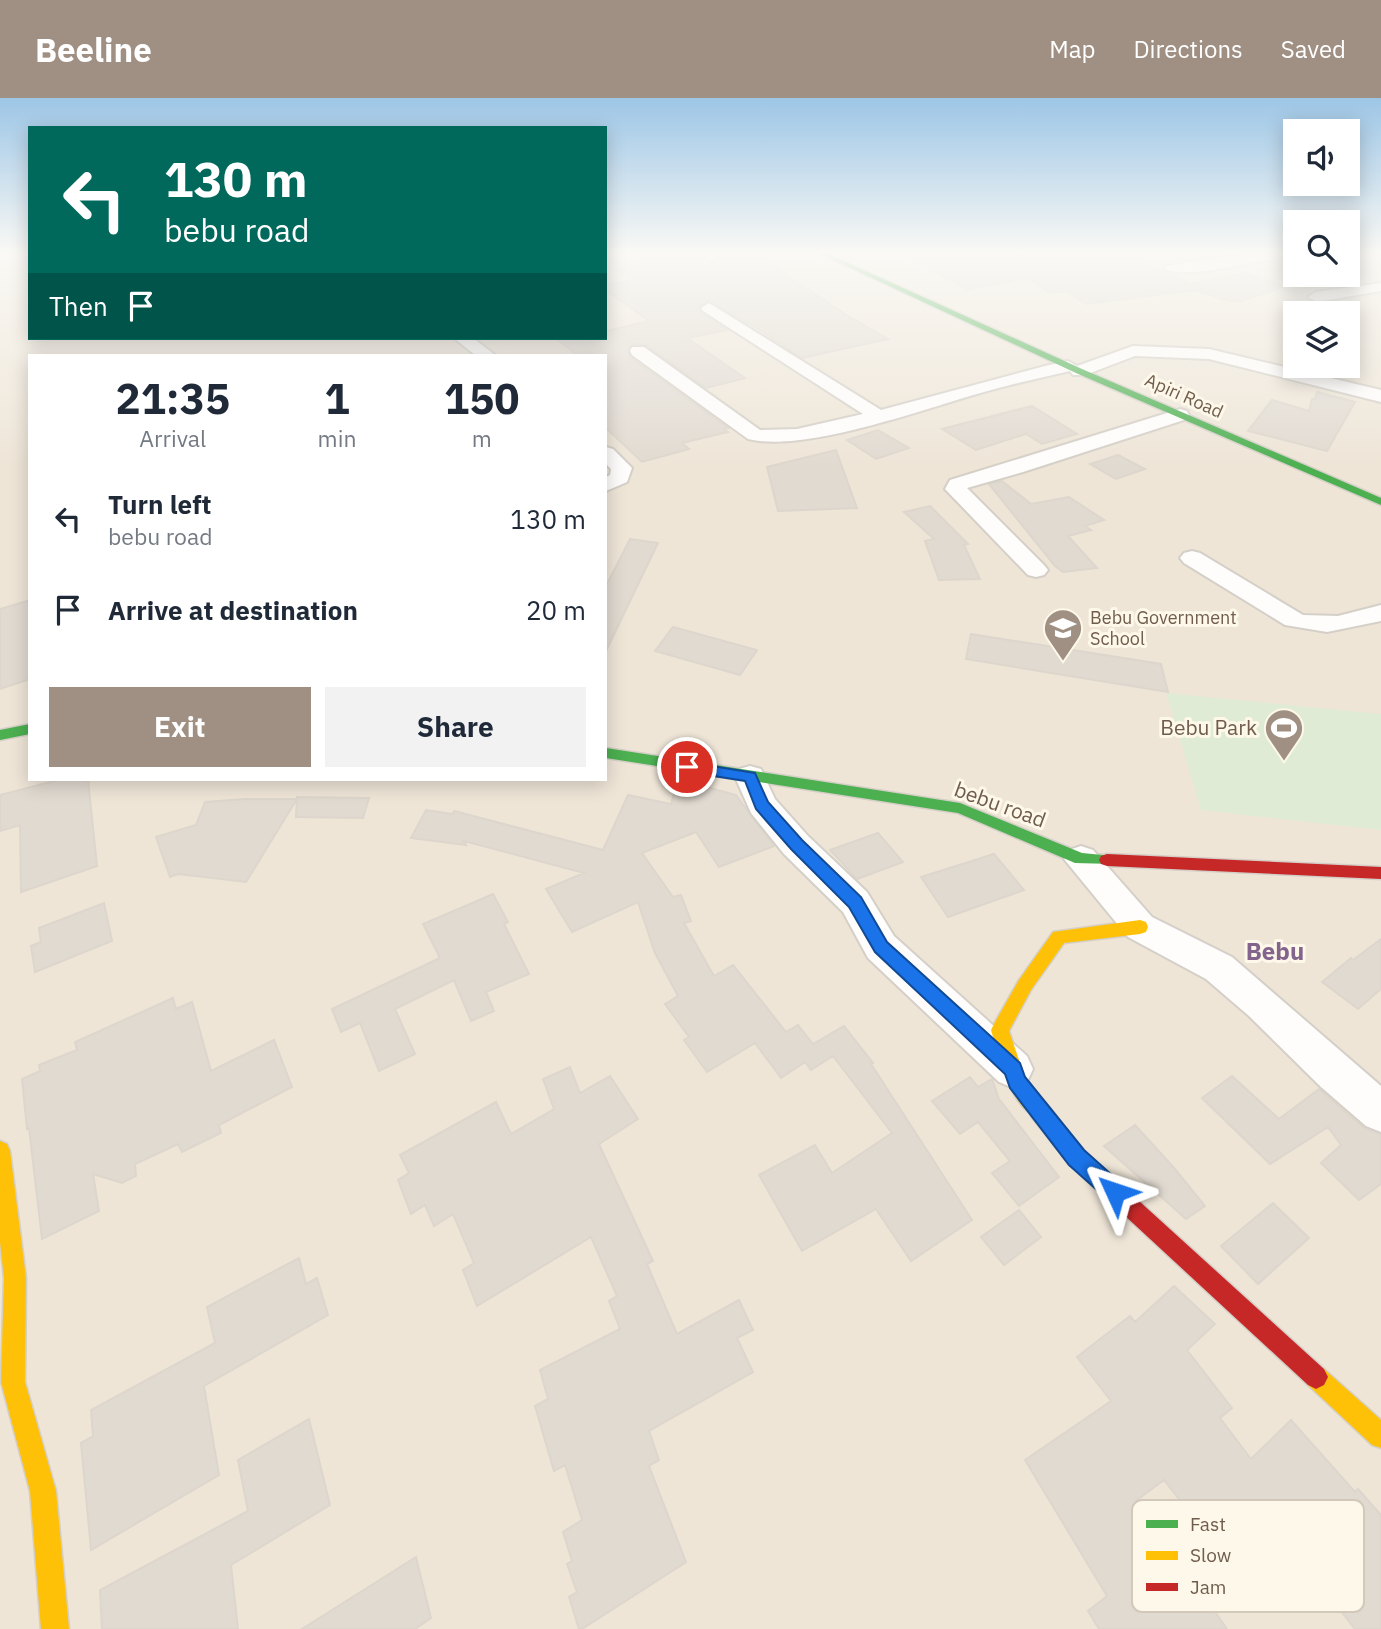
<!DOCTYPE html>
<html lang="en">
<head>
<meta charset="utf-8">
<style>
  :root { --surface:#fff; --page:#f2f2f3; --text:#1f2937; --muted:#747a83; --accent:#9f9083 }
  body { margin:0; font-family:"IBM Plex Sans",sans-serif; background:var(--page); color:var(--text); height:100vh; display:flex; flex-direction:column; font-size:26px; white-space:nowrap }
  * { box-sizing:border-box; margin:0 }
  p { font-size:23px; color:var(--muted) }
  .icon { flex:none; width:38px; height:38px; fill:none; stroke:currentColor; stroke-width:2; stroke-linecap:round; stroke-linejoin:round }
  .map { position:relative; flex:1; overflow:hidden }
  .side { position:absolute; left:28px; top:256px; width:579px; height:427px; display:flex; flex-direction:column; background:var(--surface); border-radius:0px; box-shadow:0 4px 18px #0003 }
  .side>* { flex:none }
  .top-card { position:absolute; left:28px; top:28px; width:579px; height:214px; border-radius:0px; box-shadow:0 4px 18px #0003; background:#00695c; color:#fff; overflow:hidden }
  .controls { position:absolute; left:1283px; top:21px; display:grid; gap:14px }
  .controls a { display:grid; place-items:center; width:77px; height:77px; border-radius:0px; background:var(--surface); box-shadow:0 4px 18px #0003; font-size:35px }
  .pin { position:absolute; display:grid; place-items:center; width:60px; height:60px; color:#fff; margin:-30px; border:4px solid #fff; border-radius:50%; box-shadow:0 2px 7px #0007 }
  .me { position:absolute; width:77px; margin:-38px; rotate:312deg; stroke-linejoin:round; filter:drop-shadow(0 0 5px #0008) }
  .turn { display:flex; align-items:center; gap:24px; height:147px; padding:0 21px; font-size:32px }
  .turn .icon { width:91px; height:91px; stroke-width:2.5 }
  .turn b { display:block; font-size:49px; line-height:60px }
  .then { display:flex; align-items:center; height:66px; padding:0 21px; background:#0003; gap:14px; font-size:26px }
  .eta { display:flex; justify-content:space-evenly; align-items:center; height:119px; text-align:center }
  .eta b { font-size:42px; font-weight:700; line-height:49px }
  .button { display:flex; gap:14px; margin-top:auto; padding:14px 21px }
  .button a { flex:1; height:80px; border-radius:0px; background:var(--accent); color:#fff; font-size:28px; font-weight:700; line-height:80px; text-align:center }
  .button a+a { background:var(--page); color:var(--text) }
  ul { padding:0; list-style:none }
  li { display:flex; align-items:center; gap:21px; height:91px; padding:0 21px }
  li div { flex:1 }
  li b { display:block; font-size:26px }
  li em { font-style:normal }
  header { display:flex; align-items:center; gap:42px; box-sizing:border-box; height:98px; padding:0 35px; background:var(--accent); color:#fff }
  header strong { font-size:33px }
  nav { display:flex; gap:38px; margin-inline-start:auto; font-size:24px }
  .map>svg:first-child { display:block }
  .residential { fill:#eee5d7; fill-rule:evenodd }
  .green { fill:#e0ebd5 }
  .building { fill:#e1dad1; stroke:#ddd6cc; stroke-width:2 }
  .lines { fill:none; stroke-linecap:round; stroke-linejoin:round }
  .street-casing { stroke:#d4cfc7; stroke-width:4 }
  .fast-casing { stroke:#d5cfc7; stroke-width:3 }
  .slow-casing { stroke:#d5cfc7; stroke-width:3 }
  .jam-casing { stroke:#d5cfc7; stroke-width:3 }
  .street { fill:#fefdfc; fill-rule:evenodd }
  .fast { fill:#4caf50; fill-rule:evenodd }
  .slow { fill:#ffc107; fill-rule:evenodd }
  .jam { fill:#c62828; fill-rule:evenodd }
  .route { fill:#1a73e8; stroke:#114b97; stroke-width:2 }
  .labels { text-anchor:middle; stroke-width:6; stroke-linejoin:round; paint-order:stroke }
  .far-street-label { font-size:18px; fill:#705c4c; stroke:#fdf8e9 }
  .far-poi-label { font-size:18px; fill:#705c4c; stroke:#fdf8e9; text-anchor:start }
  .poi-label { font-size:21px; fill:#705c4c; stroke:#fdf8e9; text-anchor:end }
  .street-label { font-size:21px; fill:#705c4c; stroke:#fdf8e9 }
  .quarter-label { font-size:24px; font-weight:bold; fill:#83648c; stroke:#fdf8e9 }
  .key { fill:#fdf8e9; stroke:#d3c9ba; stroke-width:2 }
  .key-label { font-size:19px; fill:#705c4c }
</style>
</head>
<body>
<header>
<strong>Beeline</strong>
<nav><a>Map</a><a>Directions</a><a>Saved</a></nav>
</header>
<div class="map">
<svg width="1381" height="1531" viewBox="0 0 1381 1531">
  <rect width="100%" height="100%" fill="#f5f2e9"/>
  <path class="residential" d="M0 155H30V240H606V155H1295V177H1348V155H1381V1531H0ZM1295 215H1348V268H1295ZM30 257H606V681H30Z"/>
  <path class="green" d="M1166 595 1381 616V732L1201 712Z"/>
  <path class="building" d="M900 155H973L974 162 1021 155H1122L1191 186 1247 175 1283 189 1242 203H1229L1195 192 1086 206 1066 193 1050 195 1028 180 967 191Z
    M678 159H686L703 167 759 159 848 218 888 241 802 260 752 227 708 203 698 209 701 214 727 232 687 240 745 280 706 290 646 247 632 246 628 254 630 259 728 330 724 331 728 334 682 345 689 351 642 364 606 330V257H577L556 240H606V233L649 223 606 192V187L635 182 617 171Z
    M1317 294 1355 304 1327 353 1248 333 1272 302 1309 313 1312 301H1315Z
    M1032 308 1077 336 1042 346 1026 336 976 352 942 331Z
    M878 332 909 350 876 361 847 342Z
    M836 352 857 410 778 413 767 369Z
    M1118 357 1145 371 1116 381 1090 366Z
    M1002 383 1031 406 1069 399 1104 422 1085 428 1091 432 1068 438 1097 470 1063 474 1055 468 989 386Z
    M930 408 968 446 964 447 980 481 939 482 925 443 934 441 904 414Z
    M630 441 658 445 606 553V488Z
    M30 502V581L0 591V511Z
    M673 529 757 552 740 577 655 553Z
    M971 536 1161 566 1168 594 966 561Z
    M62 681H88L97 768 21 794 20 727 0 733V697Z
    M677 686 703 688 736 697 774 748 719 769 696 734 642 755 673 799 681 797 691 823 684 825 714 878 733 867 786 934 798 927 813 946 844 928 873 965 871 966 972 1122 911 1163 876 1111 802 1153 759 1077 815 1047 832 1075 892 1035 833 958 811 972 805 964 781 980 755 945 707 974 684 942 689 939 665 906 678 898 655 855 638 804 572 834 546 791 584 775 464 743 466 747 411 740 426 712 453 716 454 713 603 752 628 697 671 706Z
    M297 699 369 700 363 720 296 719Z
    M245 701H297L246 784 178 776 170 779 156 739 196 727 205 704Z
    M878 735 903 764 857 781 830 752Z
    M994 756 1024 792 948 819 921 779Z
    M493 796 508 824 504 826 529 876 486 894 494 913 471 923 454 882 395 911 415 956 379 973 360 925 341 934 332 911 440 860 423 826Z
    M104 805 112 843 35 874 31 848 41 844 39 830Z
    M1381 841V891L1358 911 1322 884 1351 860 1353 862Z
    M173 900 176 911 192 904 211 973 274 942 292 989 219 1027 221 1035 182 1054 178 1046 135 1066 136 1078 122 1085 93 1076 99 1113 42 1141 29 1030 27 1031 22 981 40 973 39 967 77 952 75 944Z
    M570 969 580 995 610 978 638 1021 599 1046 653 1163 647 1166 677 1236 739 1202 753 1232 737 1240 753 1274 649 1333 659 1362 649 1368 686 1464 582 1531H579L569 1499 577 1494 567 1466 572 1463 563 1434 582 1422 565 1367 554 1373 535 1308 548 1301 540 1272 620 1231 609 1203 617 1198 591 1139 477 1208 463 1172 474 1165 453 1116 434 1128 425 1107 411 1116 398 1082 409 1075 400 1057 496 1004 511 1036 554 1011 543 981Z
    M1232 978 1279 1021 1319 991 1364 1030 1381 1036V1086L1359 1102 1321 1065 1341 1047 1328 1029 1270 1066 1202 1000Z
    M970 979 978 989 992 981 999 1001 1059 1079 1019 1108 992 1075 1010 1063 978 1024 960 1036 932 1003Z
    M1135 1027 1175 1071 1205 1108 1186 1121 1104 1048Z
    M1273 1105 1309 1140 1258 1186 1221 1148Z
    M1019 1112 1041 1139 1004 1167 981 1139Z
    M299 1160 306 1186 317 1180 328 1217 204 1288 219 1377 91 1452 81 1345 93 1338 91 1312 215 1245 207 1209Z
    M1174 1188 1215 1226 1187 1252 1232 1310 1220 1320 1251 1361 1291 1322 1355 1394 1358 1391 1381 1417V1531H1355L1330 1499 1361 1467 1321 1417 1250 1493 1164 1382 1137 1402 1227 1531H1099L1088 1513 1107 1498 1025 1362 1111 1303 1077 1259 1130 1218 1135 1224Z
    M309 1321 330 1407 231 1467 238 1531H102L100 1492 248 1413 238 1362Z
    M416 1459 431 1520 415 1531H302Z"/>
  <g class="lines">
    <g class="street-casing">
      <path id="street" d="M695 155H713L719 159 712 163Z
        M1260 155H1288L1281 159C1259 163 1179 183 1164 170 1168 166 1245 157 1260 155Z
        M1381 185V193L1316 204 1308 199 1316 194Z
        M709 205 881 312 1045 268 1068 263 1077 268 1133 248 1209 251 1381 292V304L1209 261 1135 258 1085 277H1073L1070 273C1039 280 1008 287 977 296 921 312 803 355 748 341L632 257 630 253 632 249H644L760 332 797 331 863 316 703 213 701 210Z
        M454 240H473L495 257H475Z
        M1180 311 1187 313 1189 317 1187 321 1023 374 967 390 1044 467 1048 472 1044 477 1036 479 1028 477 945 391 950 382Z
        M606 349 613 351 632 370 627 384 606 393V379L610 377 611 371 606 366Z
        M1192 453 1200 455 1303 517 1338 518 1381 507V523L1327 534 1285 527 1184 465 1180 460 1184 455Z
        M750 668 761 671 775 701 808 738 867 794 894 838 1027 958 1033 971 1027 984 1013 990 999 984 868 860 843 814 784 756 751 715 735 679 739 671Z
        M1081 748 1093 752 1152 819 1232 859 1381 988V1034L1366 1028 1321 989 1249 918 1206 881 1128 839 1064 761 1069 752Z"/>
    </g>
    <g class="fast-casing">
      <path id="fast" d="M818 155H826L1082 271 1381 400V407L1076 275Z
        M30 626V636L0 642V632Z
        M606 650 960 705 1082 755 1113 758 1115 762 1113 766 1075 765 958 715 606 660Z"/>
    </g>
    <g class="slow-casing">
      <path id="slow" d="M1140 822 1146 824 1148 829 1146 834 1140 836 1064 845 1031 892 1009 933 1025 979 1048 1011 1045 1018 1038 1020C1010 1009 999 958 991 932L994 926 1019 882 1053 834Z
        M0 1043 7 1046 10 1053 26 1180 25 1284 56 1393 69 1531H41L30 1393 1 1284 4 1180 0 1144Z
        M1316 1267 1324 1271 1381 1322V1350L1372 1347 1308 1287 1304 1279 1308 1271Z"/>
    </g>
    <g class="jam-casing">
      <path id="jam" d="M1107 756 1381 769V781L1107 768 1101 766 1099 762 1101 758Z
        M1038 1002 1045 1004 1084 1053 1324 1271 1328 1279 1324 1287 1316 1291 1308 1287 1070 1067 1031 1018 1028 1011 1031 1004Z"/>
    </g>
    <use href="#street" class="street"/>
    <use href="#fast" class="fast"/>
    <use href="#slow" class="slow"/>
    <use href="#jam" class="jam"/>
  </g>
  <linearGradient id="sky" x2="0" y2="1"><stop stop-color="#9dc6e6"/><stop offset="0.42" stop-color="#faf9f5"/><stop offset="1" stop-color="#faf9f5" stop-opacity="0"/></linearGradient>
  <rect width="1381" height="369" fill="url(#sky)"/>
  <path class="route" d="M687 664 755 675 768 704 802 742 861 799 887 844 1020 965 1025 979 1084 1052 1122 1086 1125 1094 1122 1101 1115 1104 1107 1101 1069 1067 1010 990 1005 976 875 854 849 809 791 751 756 711 745 683 682 673 680 669Z"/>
  <defs>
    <g id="school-pin" transform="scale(2.0125)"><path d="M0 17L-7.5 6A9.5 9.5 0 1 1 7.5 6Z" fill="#9f9083" stroke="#fdf8e9"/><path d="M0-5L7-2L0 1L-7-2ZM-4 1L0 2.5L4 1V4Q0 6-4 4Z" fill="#fff"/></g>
    <g id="stadium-pin" transform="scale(2.0125)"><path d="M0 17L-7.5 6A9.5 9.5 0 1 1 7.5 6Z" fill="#9f9083" stroke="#fdf8e9"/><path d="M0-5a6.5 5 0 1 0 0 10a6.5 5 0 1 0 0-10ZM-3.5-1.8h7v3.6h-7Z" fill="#fff"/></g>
  </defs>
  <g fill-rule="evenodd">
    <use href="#school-pin" x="1063" y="530"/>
    <use href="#stadium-pin" x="1284" y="630"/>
  </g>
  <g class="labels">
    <g class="far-street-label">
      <text transform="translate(1184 298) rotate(24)" y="6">Apiri Road</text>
    </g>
    <g class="far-poi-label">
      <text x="1090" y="526">Bebu Government<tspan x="1090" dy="21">School</tspan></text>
    </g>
    <g class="poi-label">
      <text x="1257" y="637">Bebu Park</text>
    </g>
    <g class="street-label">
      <text transform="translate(1000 707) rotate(20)" y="7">bebu road</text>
    </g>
    <g class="quarter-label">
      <text x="1275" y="862">Bebu</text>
    </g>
  </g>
  <rect x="1132" y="1402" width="232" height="112" rx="10" class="key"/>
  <rect x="1146" y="1422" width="32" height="8" fill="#4caf50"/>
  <rect x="1146" y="1453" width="32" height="9" fill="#ffc107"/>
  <rect x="1146" y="1485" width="32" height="8" fill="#c62828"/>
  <g class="key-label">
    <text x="1190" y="1433">Fast</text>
    <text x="1190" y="1464">Slow</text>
    <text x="1190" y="1496">Jam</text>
  </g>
</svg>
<div class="controls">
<a><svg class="icon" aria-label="sound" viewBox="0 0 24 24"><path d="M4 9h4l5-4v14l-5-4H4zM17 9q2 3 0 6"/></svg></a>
<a><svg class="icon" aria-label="search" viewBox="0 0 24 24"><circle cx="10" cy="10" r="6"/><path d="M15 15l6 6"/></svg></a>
<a><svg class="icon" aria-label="layers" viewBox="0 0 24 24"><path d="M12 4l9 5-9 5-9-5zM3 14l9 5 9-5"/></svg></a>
</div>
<div class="pin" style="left:687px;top:669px;background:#d93025"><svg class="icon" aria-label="arrive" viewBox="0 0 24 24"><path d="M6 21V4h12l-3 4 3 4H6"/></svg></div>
<svg class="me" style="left:1115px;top:1094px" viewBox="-20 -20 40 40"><path d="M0-17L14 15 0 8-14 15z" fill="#1a73e8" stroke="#fff" stroke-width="4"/></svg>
<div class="top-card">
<div class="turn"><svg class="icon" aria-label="left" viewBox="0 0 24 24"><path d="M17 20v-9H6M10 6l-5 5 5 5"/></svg><div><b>130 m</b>bebu road</div></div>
<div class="then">Then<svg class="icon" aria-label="arrive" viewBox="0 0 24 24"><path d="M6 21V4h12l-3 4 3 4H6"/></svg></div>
</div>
<section class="side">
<div class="eta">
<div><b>21:35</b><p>Arrival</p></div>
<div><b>1</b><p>min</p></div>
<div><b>150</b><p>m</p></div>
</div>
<ul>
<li><svg class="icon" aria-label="left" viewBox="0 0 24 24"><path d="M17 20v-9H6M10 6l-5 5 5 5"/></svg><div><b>Turn left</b><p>bebu road</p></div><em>130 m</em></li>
<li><svg class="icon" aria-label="arrive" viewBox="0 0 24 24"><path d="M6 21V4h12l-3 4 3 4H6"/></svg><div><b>Arrive at destination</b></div><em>20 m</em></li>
</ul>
<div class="button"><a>Exit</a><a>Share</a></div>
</section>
</div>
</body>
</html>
